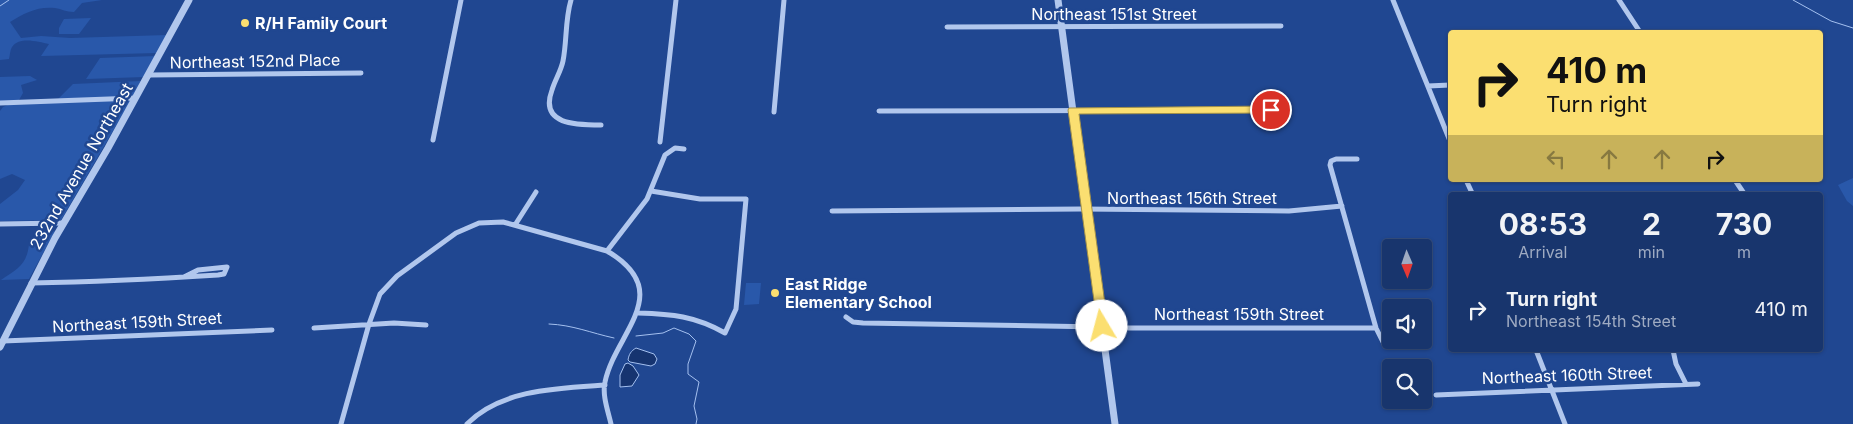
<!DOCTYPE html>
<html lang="en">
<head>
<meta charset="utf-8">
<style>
  :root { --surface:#18356d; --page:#254075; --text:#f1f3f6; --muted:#9fabc2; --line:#365080 }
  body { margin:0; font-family:Inter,sans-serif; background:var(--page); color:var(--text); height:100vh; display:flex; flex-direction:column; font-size:19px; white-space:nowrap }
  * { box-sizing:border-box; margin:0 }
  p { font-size:16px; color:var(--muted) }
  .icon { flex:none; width:28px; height:28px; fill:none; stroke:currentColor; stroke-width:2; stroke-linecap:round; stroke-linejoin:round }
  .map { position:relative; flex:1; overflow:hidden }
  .sheet { position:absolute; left:1448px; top:192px; width:375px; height:160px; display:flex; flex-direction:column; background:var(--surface); border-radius:5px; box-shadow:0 1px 4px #0004,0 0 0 1px var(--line) }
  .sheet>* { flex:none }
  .guide { position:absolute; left:1448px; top:30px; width:375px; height:152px; border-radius:5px; box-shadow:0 1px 4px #0004,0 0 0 1px var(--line); background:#fbdf71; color:#111; overflow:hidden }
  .needle { width:32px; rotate:178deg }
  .fabs { position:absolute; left:1382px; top:239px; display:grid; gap:10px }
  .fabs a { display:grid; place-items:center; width:50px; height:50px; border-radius:5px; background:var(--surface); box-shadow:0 1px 4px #0004,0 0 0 1px var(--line); font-size:25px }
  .pin { position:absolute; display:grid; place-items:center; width:42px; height:42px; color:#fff; margin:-21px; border:2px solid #fff; border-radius:50%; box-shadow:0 1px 5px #0007 }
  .me { position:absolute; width:55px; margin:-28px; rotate:352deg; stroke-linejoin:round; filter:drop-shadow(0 0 4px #0008) }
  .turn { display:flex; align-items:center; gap:18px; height:105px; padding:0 15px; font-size:22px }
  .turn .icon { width:65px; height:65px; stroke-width:2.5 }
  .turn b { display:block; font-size:35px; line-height:42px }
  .lanes { display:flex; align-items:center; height:48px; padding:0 15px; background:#0003; justify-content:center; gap:25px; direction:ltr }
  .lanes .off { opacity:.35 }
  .eta { display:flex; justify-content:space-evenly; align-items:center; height:85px; text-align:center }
  .eta b { font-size:30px; font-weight:700; line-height:35px }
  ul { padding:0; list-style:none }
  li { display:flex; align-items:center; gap:15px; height:65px; padding:0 15px }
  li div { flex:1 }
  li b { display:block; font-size:19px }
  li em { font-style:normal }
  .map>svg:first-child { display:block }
  .green { fill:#2958aa }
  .water { fill:#163470; stroke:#a4c0ef }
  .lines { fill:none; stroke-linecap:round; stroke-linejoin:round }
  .stream { stroke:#a4c0ef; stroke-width:1 }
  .minor { stroke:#b1c7ed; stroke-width:5 }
  .tertiary { stroke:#b1c7ed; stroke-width:7 }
  .route { fill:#fbdf71; stroke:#a39149 }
  .poi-dot { fill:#fbdf71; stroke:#204791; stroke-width:2 }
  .labels { text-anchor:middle; stroke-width:5; stroke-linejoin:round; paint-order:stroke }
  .street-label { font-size:16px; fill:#fff; stroke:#204791 }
  .poi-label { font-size:16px; font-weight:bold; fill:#fff; stroke:#204791; text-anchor:start }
</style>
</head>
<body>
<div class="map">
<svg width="1853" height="424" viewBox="0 0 1853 424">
  <rect width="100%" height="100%" fill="#204791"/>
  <path class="green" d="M0 0H102L82 3 74 12C66 12 62 9 55 8 38 6 24 13 10 22L21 38 41 36 70 38 167 35 157 53 41 56 49 44C38 42 20 36 12 47 10 50 10 55 9 59L0 60Z
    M91 18 79 34H59V28L64 19Z
    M156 56 144 77 86 79 100 58Z
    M30 76 37 80 21 85 23 93 19 100 0 101V77Z
    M141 81 133 97 58 99 73 84Z
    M131 100 61 220 0 221V204L18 190 25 180 12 174 0 179V111L3 107 10 104Z
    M1853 178V206L1847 201 1838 185Z
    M55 231 29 279 1 280C17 269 27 265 29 244L41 234Z
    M746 283H761L759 304 744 305Z"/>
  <path class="water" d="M636 348 654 354 657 359 655 364 651 366 630 362 628 360C629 354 631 351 636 348Z
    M628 363 633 366 639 375 632 386 620 387V375L625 364Z"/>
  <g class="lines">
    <path class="stream" d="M1793 0 1831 21 1853 28
      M0 6 9 0
      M549 324C573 325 591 333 614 338
      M636 336 663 333 674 328 689 334 696 341 688 364V374L699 382 694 406 697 419 696 424"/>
    <path class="minor" d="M571 0C565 20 567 41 563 61 561 71 555 80 552 90 539 125 576 125 601 125
      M1393 0 1450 141
      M1619 0 1640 32
      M947 27 1281 26
      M149 75 361 73
      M1428 86 1450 85
      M0 103 136 98
      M879 111 1271 110
      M774 112 784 0
      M433 140 461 0
      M660 142 676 0
      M1357 159H1336L1331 161 1330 165 1376 328 1385 346
      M1466 180 1473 195
      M1735 180 1745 195
      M832 211 1082 209 1289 211 1342 206
      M0 224 64 223
      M515 225 536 192
      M31 283C93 282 156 279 218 275L224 274 227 267 198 270 184 277
      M638 313C672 314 695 316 725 333L736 309 746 199H700L651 191
      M846 317 853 322 863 323 1102 327
      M314 328 394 323 426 325
      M1102 328H1376
      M3 341 272 330
      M1536 350 1565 424
      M1673 350 1676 364 1686 384
      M1436 395 1698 384
      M341 424 369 324 380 294 397 276 456 233 479 223 503 222 607 251
      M467 424C501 389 560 388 605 385
      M611 424C608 411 602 395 605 382 615 333 677 292 607 251L647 199 665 155 675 148 684 149"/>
    <path class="tertiary" d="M1058 0 1115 424
      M0 347 55 238 108 148 189 0"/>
  </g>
  <path class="route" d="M1271 106 1276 110 1271 113 1079 114 1108 326 1107 330 1102 332 1098 330 1068 110 1069 108Z"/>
  <g class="poi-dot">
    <circle cx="245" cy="23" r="5"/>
    <circle cx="775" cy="293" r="5"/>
  </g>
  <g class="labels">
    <g class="street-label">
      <text x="1114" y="20">Northeast 151st Street</text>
      <text transform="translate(255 61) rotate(-1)" y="6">Northeast 152nd Place</text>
      <text transform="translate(81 166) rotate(-60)" y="6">232nd Avenue Northeast</text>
      <text x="1192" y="204">Northeast 156th Street</text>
      <text x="1239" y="320">Northeast 159th Street</text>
      <text transform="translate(137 322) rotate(-3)" y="6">Northeast 159th Street</text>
      <text transform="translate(1567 375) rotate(-2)" y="6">Northeast 160th Street</text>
    </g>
    <g class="poi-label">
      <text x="255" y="29">R/H Family Court</text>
      <text x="785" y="290">East Ridge<tspan x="785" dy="18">Elementary School</tspan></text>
    </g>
  </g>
</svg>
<div class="fabs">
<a><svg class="needle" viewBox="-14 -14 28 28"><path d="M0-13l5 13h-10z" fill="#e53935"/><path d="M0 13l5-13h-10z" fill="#9fabc2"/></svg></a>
<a><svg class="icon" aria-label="sound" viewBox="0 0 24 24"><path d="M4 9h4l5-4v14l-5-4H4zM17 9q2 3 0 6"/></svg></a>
<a><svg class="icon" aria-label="search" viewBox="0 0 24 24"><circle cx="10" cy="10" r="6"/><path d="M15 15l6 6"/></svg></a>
</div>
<div class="pin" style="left:1271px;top:110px;background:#d93025"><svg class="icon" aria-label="arrive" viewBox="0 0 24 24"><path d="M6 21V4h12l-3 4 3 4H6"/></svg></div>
<svg class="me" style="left:1102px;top:326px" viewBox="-20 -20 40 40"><circle r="19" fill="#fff"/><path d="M0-13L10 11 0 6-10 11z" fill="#fbdf71"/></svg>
<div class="guide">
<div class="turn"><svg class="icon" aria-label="right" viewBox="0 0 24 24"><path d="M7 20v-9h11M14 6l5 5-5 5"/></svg><div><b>410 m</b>Turn right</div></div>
<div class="lanes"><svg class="icon off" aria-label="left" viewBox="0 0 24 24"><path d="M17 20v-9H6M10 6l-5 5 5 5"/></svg><svg class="icon off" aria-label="ahead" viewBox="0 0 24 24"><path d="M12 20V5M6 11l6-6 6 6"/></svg><svg class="icon off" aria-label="ahead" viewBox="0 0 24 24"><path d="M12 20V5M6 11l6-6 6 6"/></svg><svg class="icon" aria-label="right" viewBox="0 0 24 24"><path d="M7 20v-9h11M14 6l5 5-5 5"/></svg></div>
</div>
<section class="sheet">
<div class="eta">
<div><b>08:53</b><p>Arrival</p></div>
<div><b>2</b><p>min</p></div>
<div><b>730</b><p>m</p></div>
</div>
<ul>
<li><svg class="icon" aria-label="right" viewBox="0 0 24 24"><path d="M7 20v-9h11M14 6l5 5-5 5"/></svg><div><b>Turn right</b><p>Northeast 154th Street</p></div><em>410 m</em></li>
</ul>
</section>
</div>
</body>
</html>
